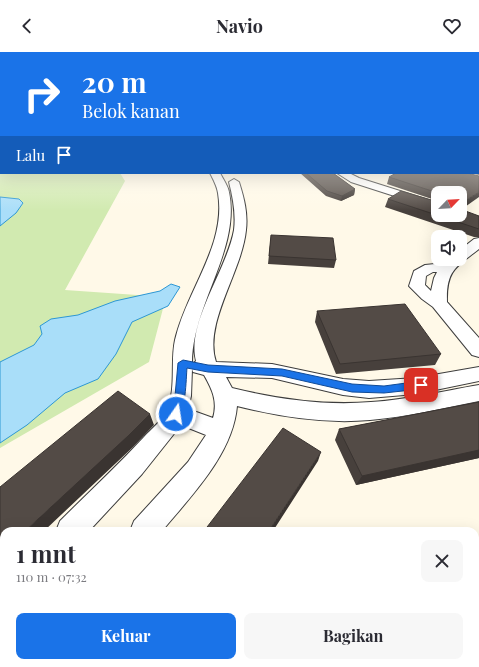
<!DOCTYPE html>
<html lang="id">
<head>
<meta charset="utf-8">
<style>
  :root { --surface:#fff; --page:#f7f7f7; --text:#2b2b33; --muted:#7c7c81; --accent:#1a73e8 }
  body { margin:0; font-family:"Playfair Display",serif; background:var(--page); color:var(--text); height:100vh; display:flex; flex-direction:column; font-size:15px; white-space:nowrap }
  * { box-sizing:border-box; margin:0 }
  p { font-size:13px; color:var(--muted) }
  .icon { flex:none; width:22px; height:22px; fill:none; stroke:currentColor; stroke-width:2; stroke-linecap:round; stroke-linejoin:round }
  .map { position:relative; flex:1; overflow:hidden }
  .side { position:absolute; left:0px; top:475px; width:479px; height:140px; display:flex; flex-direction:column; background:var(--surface); border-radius:12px 12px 0 0; box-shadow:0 4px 16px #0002 }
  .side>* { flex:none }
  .banner { position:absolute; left:0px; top:0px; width:479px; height:122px; box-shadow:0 4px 16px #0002; background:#1a73e8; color:#fff; overflow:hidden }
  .needle { width:26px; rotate:65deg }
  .fabs { position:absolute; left:431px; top:134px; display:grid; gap:8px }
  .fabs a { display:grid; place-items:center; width:36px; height:36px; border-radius:8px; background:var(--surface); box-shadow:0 4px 16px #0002; font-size:20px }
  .pin { position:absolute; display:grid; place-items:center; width:34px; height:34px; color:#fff; margin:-17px; border-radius:8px; box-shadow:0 2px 6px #0006 }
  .me { position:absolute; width:44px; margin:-22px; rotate:13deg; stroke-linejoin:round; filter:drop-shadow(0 0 3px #0008) }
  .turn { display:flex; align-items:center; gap:14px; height:84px; padding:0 16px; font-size:18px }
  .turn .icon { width:52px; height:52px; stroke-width:2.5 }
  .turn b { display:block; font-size:28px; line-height:34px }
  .then { display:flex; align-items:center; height:38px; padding:0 16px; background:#0003; gap:8px; font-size:15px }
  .round { display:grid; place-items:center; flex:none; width:42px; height:42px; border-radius:8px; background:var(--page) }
  .head { display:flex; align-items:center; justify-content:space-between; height:68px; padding:0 16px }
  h1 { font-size:24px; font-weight:700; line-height:30px }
  .action { display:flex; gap:8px; margin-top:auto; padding:8px 16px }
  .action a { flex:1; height:46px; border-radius:8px; background:var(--accent); color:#fff; font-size:16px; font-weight:700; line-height:46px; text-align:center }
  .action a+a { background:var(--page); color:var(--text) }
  header { display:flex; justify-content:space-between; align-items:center; height:52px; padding:0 16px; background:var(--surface); font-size:18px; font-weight:700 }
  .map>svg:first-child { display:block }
  .green { fill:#d1eab0 }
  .water { fill:#a9def9; stroke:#2d97d4 }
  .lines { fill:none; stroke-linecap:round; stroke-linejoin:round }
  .street-casing { stroke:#3d3d3d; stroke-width:2 }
  .street { fill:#fff; fill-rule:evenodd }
  .wall { fill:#47403c }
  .shaded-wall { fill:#3a3431 }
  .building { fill:#534b46; stroke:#3a3431 }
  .route { fill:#1a73e8; stroke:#114b97 }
</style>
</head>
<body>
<header><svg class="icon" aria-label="back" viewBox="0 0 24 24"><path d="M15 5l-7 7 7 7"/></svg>Navio<svg class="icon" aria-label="heart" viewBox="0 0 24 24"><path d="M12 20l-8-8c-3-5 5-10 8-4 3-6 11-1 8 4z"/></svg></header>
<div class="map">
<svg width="479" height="615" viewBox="0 0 479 615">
  <rect width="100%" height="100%" fill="#fff9e8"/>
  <path class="green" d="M0 73 1 121H120L125 129 65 238 166 245 149 310 0 396Z"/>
  <path class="water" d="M0 145 19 147 23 151 16 161 0 174Z
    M171 232 180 235 168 254 132 270 116 302 98 327 65 341 27 373 0 391V310L34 293 42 282 40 274 51 267 78 263 115 249 160 239Z"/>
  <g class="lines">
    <g class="street-casing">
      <path id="street" d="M478 94 479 95V101L478 100Z
        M210 121H220C223 127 228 134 229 140 241 198 191 254 192 313L196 309C186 271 227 218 234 178 236 162 233 146 229 130L234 127 239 130C244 146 248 161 246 178 242 220 203 271 216 310L272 312 343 327 369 329 416 326 479 315V329L416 342 369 346 343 343 272 326 226 325 232 336C277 347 324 354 371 350 407 348 443 339 479 333V349C443 356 407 365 370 368 326 372 280 365 237 354 233 402 191 444 162 479H130L134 469 188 410 206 383 181 373 142 422 89 479H56L60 469C88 441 117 414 144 385 151 377 161 370 166 360 177 338 170 311 175 288 186 239 227 193 218 141 217 134 213 127 210 121ZM192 317 193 320 204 323C212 337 218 349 213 366L188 357 191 344Z
        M337 121H349L359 126 438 151V158L351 130Z
        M479 186V197C456 215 446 218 447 250L479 286V305L472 303 433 255 422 247 409 234 414 219 425 213 445 211 449 207H460V198L474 187ZM433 220H437L434 226 431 239 425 233 426 224Z
        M4 530V563L0 565V531Z
        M12 611H48L46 615H11Z"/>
    </g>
    <use href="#street" class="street"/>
  </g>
  <path class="wall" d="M479 100V123L470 121H478V101Z
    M300 121H333L355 137 354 143 341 149 326 144Z
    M479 124 462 157H460V141H438V149L387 132 389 125Z
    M388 147 479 164V185H474L385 155Z
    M271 183 336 208 334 216 268 212Z
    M317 259 441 302 435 313 336 322 315 270Z
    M479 350V406L356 433 335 388 339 377Z"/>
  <path class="shaded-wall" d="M355 137 354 143 341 149 342 144Z
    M479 140V145L462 157 465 149Z
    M150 362 154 373 133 395 44 479H25Z
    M479 398V406L356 433 362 424Z
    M321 400 318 409 273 479H269Z
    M4 498V517L0 520V502Z
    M183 611H187L185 615H181Z"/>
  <path class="building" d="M479 100V116L478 115V101Z
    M306 121H333L355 137 342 144 327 139Z
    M396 121H467L479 124V140L465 149H463L460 152V141H438L389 125Z
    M401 139 438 150V163H460V157L479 164V177L388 147Z
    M271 183 333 186 336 208 269 204Z
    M405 252 441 302 340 312 317 259Z
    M118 339 150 362 128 384 25 479H4V498L0 502V435Z
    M479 350V398L362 424 339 377Z
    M283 376 321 400 269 479H204Z
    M102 611H183L181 615H99Z"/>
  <linearGradient id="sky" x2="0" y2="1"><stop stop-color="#8fc5ef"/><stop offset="0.46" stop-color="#fffcf5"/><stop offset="1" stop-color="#fffcf5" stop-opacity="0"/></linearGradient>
  <rect width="479" height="159" fill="url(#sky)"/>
  <path class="route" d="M183 308 208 313 282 317 352 332 384 334 421 329 426 333 421 337 384 341 352 340 282 324 208 320 187 316C186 326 186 363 176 367L170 362 175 344 178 311Z"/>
</svg>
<div class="fabs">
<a><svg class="needle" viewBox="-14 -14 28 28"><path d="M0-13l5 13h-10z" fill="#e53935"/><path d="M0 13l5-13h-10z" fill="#7c7c81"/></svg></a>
<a><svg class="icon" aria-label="sound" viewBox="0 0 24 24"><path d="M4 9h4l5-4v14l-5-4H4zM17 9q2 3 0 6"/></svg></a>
</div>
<div class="pin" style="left:421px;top:333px;background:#d93025"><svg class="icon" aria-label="arrive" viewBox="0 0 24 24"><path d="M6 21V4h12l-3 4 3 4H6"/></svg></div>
<svg class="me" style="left:176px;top:362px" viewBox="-20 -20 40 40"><circle r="17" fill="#1a73e8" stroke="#fff" stroke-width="3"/><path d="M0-11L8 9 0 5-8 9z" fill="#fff"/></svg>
<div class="banner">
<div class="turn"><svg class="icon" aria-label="right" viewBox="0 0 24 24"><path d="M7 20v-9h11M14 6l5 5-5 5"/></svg><div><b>20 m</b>Belok kanan</div></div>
<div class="then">Lalu<svg class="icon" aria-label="arrive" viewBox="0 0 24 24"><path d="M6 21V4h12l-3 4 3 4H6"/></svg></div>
</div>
<section class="side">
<div class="head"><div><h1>1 mnt</h1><p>110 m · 07:32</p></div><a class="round"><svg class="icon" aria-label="close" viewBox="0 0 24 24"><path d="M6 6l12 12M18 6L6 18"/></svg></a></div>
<div class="action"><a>Keluar</a><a>Bagikan</a></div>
</section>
</div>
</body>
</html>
